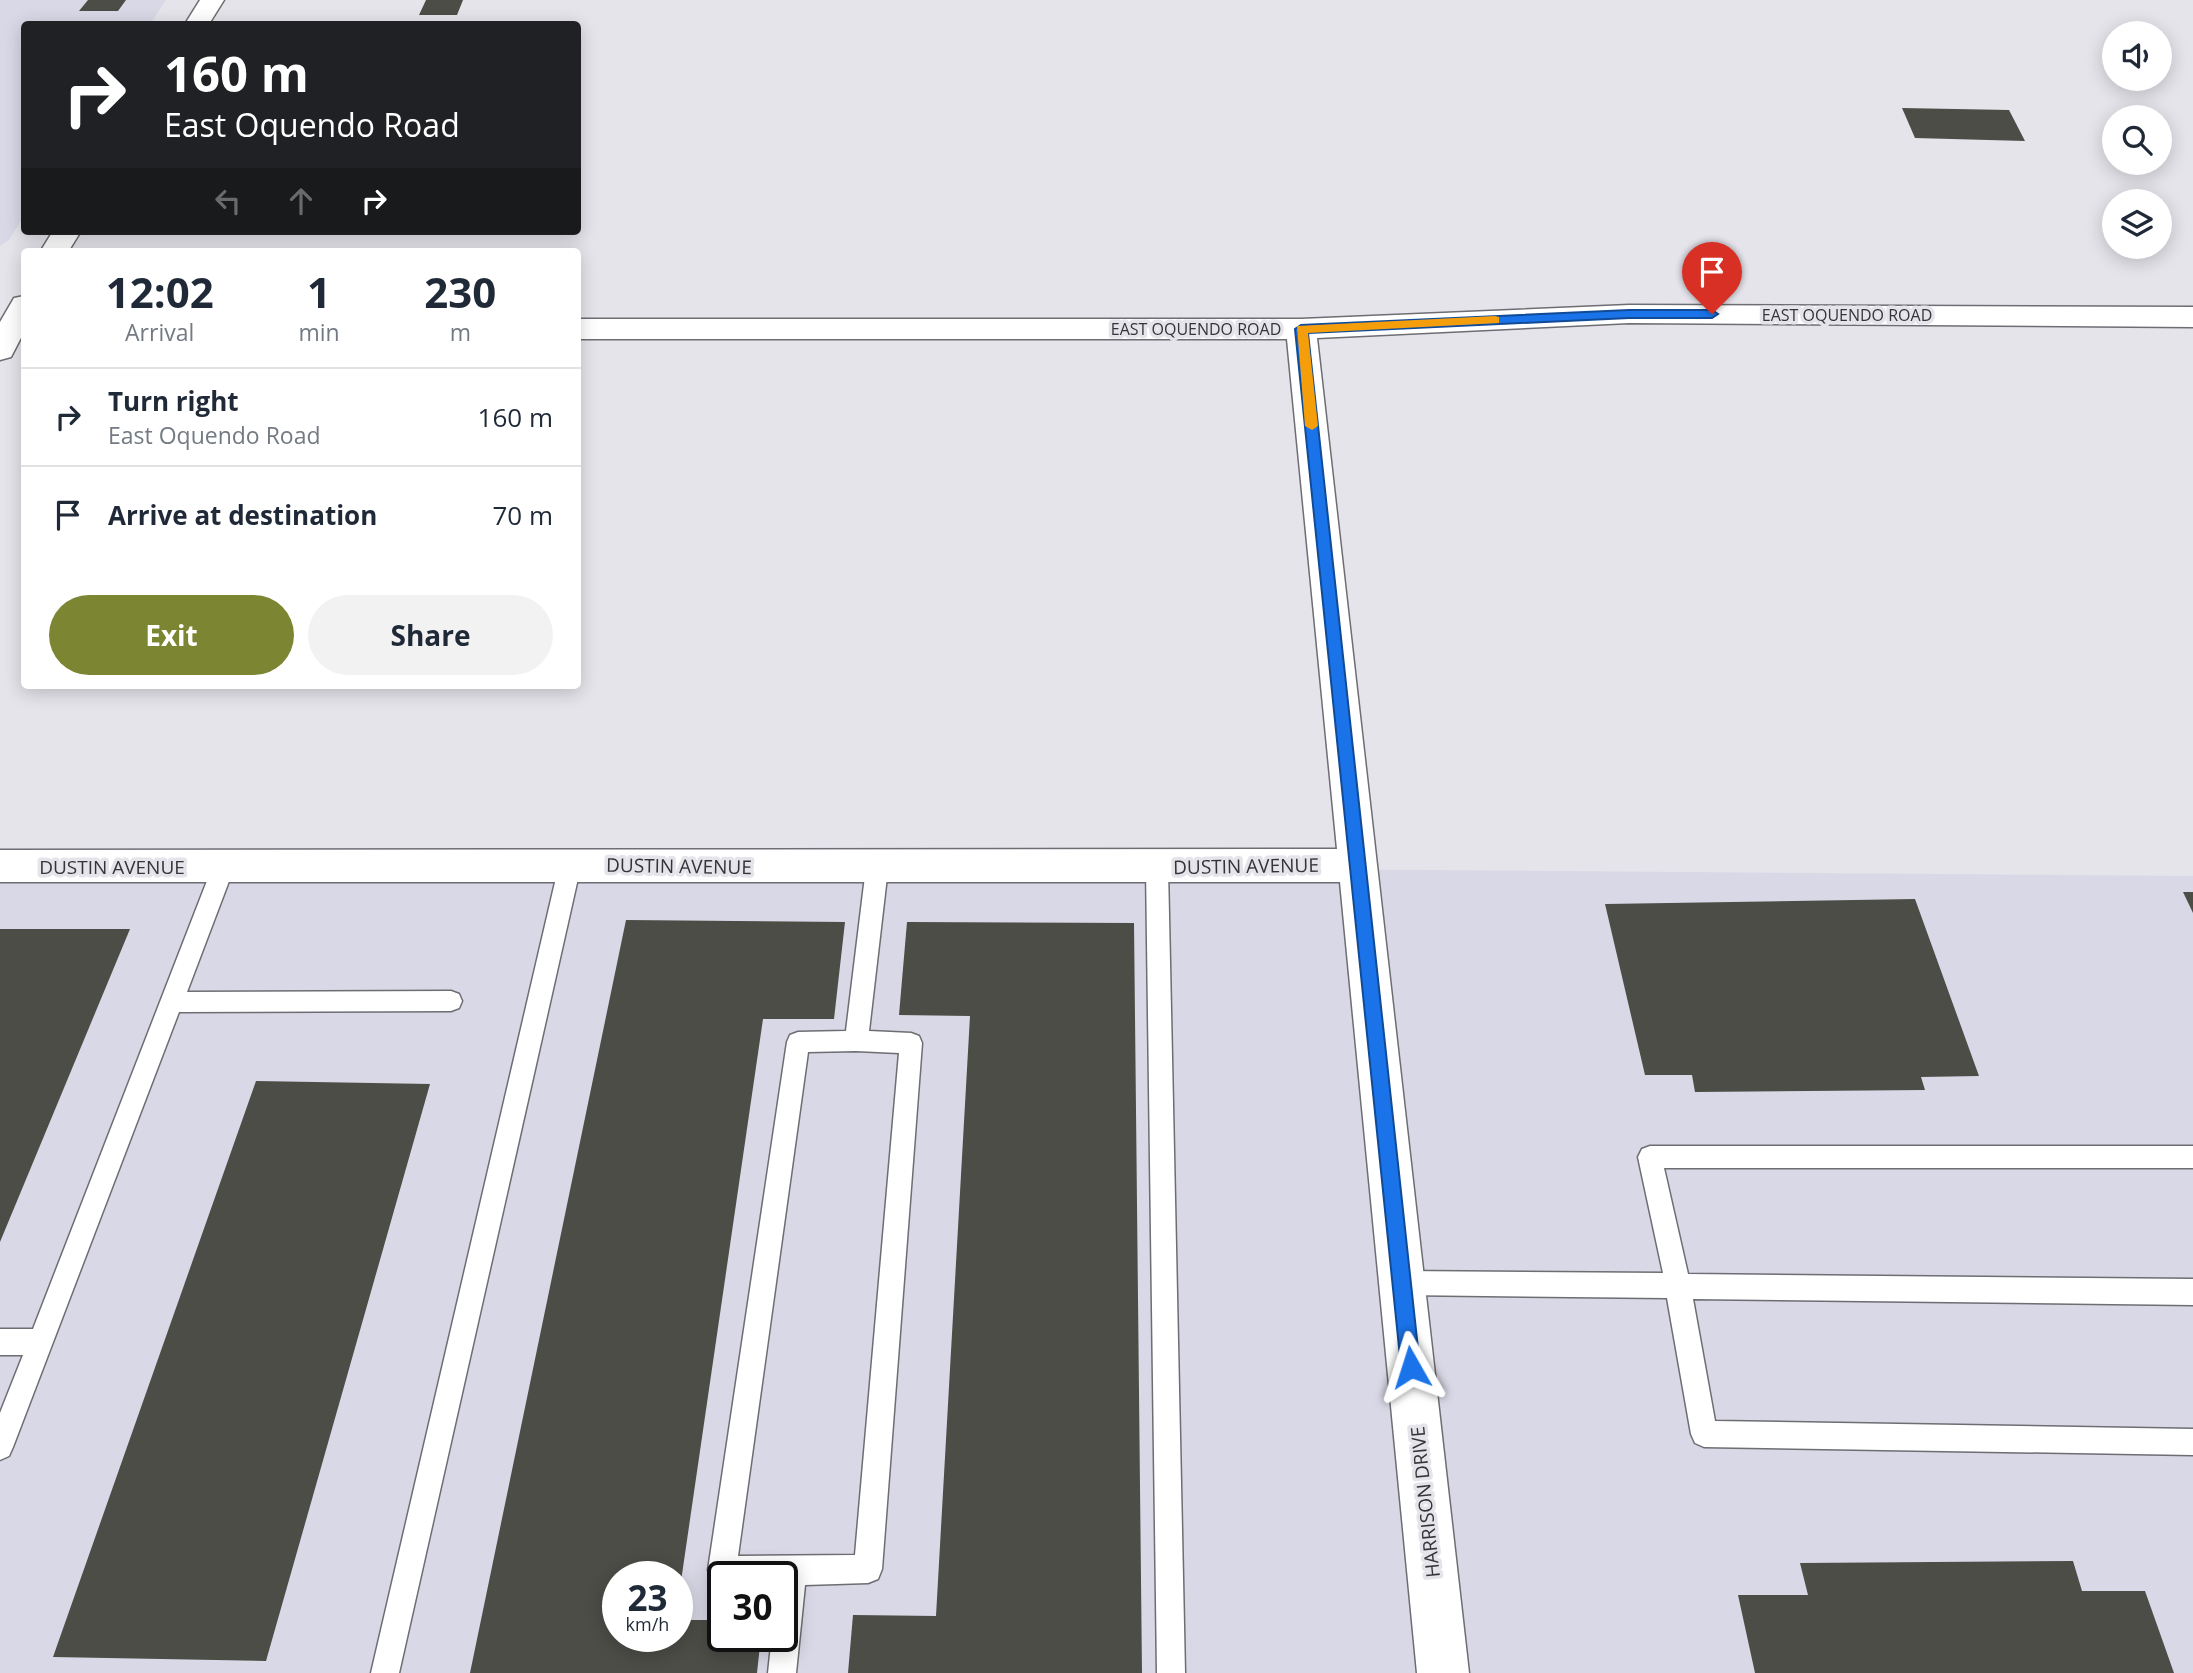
<!DOCTYPE html>
<html lang="en">
<head>
<meta charset="utf-8">
<style>
  :root { --surface:#fff; --page:#f2f2f3; --text:#1f2937; --muted:#747a83; --line:#e0e1e3; --accent:#7c8531 }
  body { margin:0; font-family:"Open Sans",sans-serif; background:var(--page); color:var(--text); height:100vh; display:flex; flex-direction:column; font-size:26px; white-space:nowrap }
  * { box-sizing:border-box; margin:0 }
  p { font-size:23px; color:var(--muted) }
  .icon { flex:none; width:38px; height:38px; fill:none; stroke:currentColor; stroke-width:2; stroke-linecap:round; stroke-linejoin:round }
  .map { position:relative; flex:1; overflow:hidden }
  .drawer { position:absolute; left:21px; top:248px; width:560px; height:441px; display:flex; flex-direction:column; background:var(--surface); border-radius:7px; box-shadow:0 4px 18px #0003 }
  .drawer>* { flex:none }
  .top-card { position:absolute; left:21px; top:21px; width:560px; height:214px; border-radius:7px; box-shadow:0 4px 18px #0003; background:#202124; color:#fff; overflow:hidden }
  .buttons { position:absolute; left:2102px; top:21px; display:grid; gap:14px }
  .buttons a { display:grid; place-items:center; width:70px; height:70px; border-radius:50%; background:var(--surface); box-shadow:0 4px 18px #0003; font-size:35px }
  .speed { position:absolute; left:602px; top:1561px; display:flex; gap:14px; font-size:35px; font-weight:700; text-align:center }
  .speed>* { display:grid; place-content:center; width:91px; height:91px; border-radius:50%; background:var(--surface); box-shadow:0 4px 18px #0003; line-height:1 }
  .speed small { font-size:18px; font-weight:400 }
  .speed .limit { border:4px solid #111; border-radius:10px; background:#fff; color:#111 }
  .pin { position:absolute; display:grid; place-items:center; width:60px; height:60px; color:#fff; margin:-72px -30px; border-radius:50% 50% 50% 0; rotate:-45deg; box-shadow:0 0 7px #0007 }
  .pin .icon { rotate:45deg }
  .me { position:absolute; width:77px; margin:-38px; rotate:354deg; stroke-linejoin:round; filter:drop-shadow(0 0 5px #0008) }
  .turn { display:flex; align-items:center; gap:24px; height:147px; padding:0 28px; font-size:32px }
  .turn .icon { width:91px; height:91px; stroke-width:2.5 }
  .turn b { display:block; font-size:49px; line-height:60px }
  .lanes { display:flex; align-items:center; height:66px; padding:0 28px; background:#0003; justify-content:center; gap:35px; direction:ltr }
  .lanes .off { opacity:.35 }
  .eta { display:flex; justify-content:space-evenly; align-items:center; height:119px; text-align:center }
  .eta b { font-size:42px; font-weight:700; line-height:49px }
  .action { display:flex; gap:14px; margin-top:auto; padding:14px 28px }
  .action a { flex:1; height:80px; border-radius:42px; background:var(--accent); color:#fff; font-size:28px; font-weight:700; line-height:80px; text-align:center }
  .action a+a { background:var(--page); color:var(--text) }
  ul { padding:0; list-style:none }
  li { display:flex; align-items:center; gap:21px; height:98px; padding:0 28px; border-top:2px solid var(--line) }
  li div { flex:1 }
  li b { display:block; font-size:26px }
  li em { font-style:normal }
  .map>svg:first-child { display:block }
  .built { fill:#d9d8e6; fill-rule:evenodd }
  .building { fill:#4c4d47 }
  .lines { fill:none; stroke-linecap:round; stroke-linejoin:round }
  .lane-casing { stroke:#6d6d73; stroke-width:3 }
  .street-casing { stroke:#6d6d73; stroke-width:3 }
  .lane { fill:#fff; fill-rule:evenodd }
  .street { fill:#fff; fill-rule:evenodd }
  .route { fill:#1a73e8; stroke:#114b97; stroke-width:2 }
  .slow { fill:#f59e0b }
  .labels { text-anchor:middle; stroke-width:7; stroke-linejoin:round; paint-order:stroke }
  .far-street-label { font-size:16px; fill:#353538; stroke:#e5e4eb }
  .street-label { font-size:19px; fill:#353538; stroke:#e5e4eb }
</style>
</head>
<body>
<div class="map">
<svg width="2193" height="1673" viewBox="0 0 2193 1673">
  <rect width="100%" height="100%" fill="#e5e4eb"/>
  <path class="built" d="M0 0H166L150 24H24V216L9 240 0 246Z
    M0 866 1157 868 2193 876V1673H0ZM618 1577H677V1636H618ZM723 1577H782V1636H723Z"/>
  <path class="building" d="M88 0H126L118 11H79Z
    M426 0H463L457 15H419Z
    M1902 108 2009 110 2025 141 1915 138Z
    M2183 892H2193V913Z
    M1915 899 1979 1076 1921 1077 1925 1090 1695 1092 1692 1075H1645L1605 904Z
    M626 920 845 922 834 1019H763L679 1595 677 1577H618V1636H677V1620H723V1636H761L757 1673H470Z
    M907 922 1134 923 1142 1673H848L853 1615 936 1616 970 1016 899 1015Z
    M0 929H130L0 1242Z
    M256 1081 430 1084 266 1661 53 1657Z
    M2073 1561 2082 1591H2145L2174 1673H1755L1738 1595H1808L1800 1563Z"/>
  <g class="lines">
    <g class="lane-casing">
      <path id="lane" d="M570 856 578 859 581 865 399 1673H371L559 865 562 859Z
        M223 859 231 862 234 868 187 992 451 991 459 994 462 1001 459 1008 451 1011 179 1012 13 1447 9 1456 0 1460V1413L23 1355H0V1329H33L212 868 215 862Z
        M877 859 885 862 888 868 869 1031 911 1033 919 1036 922 1043 882 1569 878 1579 868 1583 805 1585 796 1673H768L772 1636H782V1577H723L722 1584 712 1580 708 1570 787 1042 790 1035 798 1032 846 1031 866 868 869 862ZM856 1051 899 1053 855 1555 738 1556 808 1052Z
        M1157 859 1165 862 1168 868 1185 1673H1157L1146 868 1149 862Z
        M1650 1146H2193V1168H1664L1688 1274 2193 1279V1305L1693 1299 1715 1421 2193 1429V1455L1704 1447 1695 1443 1691 1434 1667 1298 1402 1295 1393 1292 1389 1283 1393 1274 1402 1271 1663 1273 1638 1157 1642 1149Z"/>
    </g>
    <g class="street-casing">
      <path id="street" d="M200 0H224L209 24H185Z
        M53 231H81L68 252H40Z
        M24 296V332L11 357 0 360V322L14 298Z
        M1629 305 2193 307V327L1629 323 1317 338 1469 1673H1417L1340 882H0V850L1337 849 1287 339H578V319H1301Z"/>
    </g>
    <use href="#lane" class="lane"/>
    <use href="#street" class="street"/>
  </g>
  <path class="route" d="M1629 310H1712L1718 314 1712 318H1629L1308 333 1420 1367 1418 1374 1411 1377 1404 1374 1401 1367 1295 329 1301 325Z"/>
  <path class="slow" d="M1495 316 1499 317V323L1308 333 1318 426 1312 430 1305 426 1297 326Z"/>
  <g class="labels">
    <g class="far-street-label">
      <text x="1847" y="321">EAST OQUENDO ROAD</text>
      <text x="1196" y="335">EAST OQUENDO ROAD</text>
    </g>
    <g class="street-label">
      <text transform="translate(679 866) rotate(1)" y="7">DUSTIN AVENUE</text>
      <text transform="translate(1246 866) rotate(-1)" y="7">DUSTIN AVENUE</text>
      <text x="112" y="874">DUSTIN AVENUE</text>
      <text transform="translate(1425 1502) rotate(-96)" y="7">HARRISON DRIVE</text>
    </g>
  </g>
</svg>
<div class="buttons">
<a><svg class="icon" aria-label="sound" viewBox="0 0 24 24"><path d="M4 9h4l5-4v14l-5-4H4zM17 9q2 3 0 6"/></svg></a>
<a><svg class="icon" aria-label="search" viewBox="0 0 24 24"><circle cx="10" cy="10" r="6"/><path d="M15 15l6 6"/></svg></a>
<a><svg class="icon" aria-label="layers" viewBox="0 0 24 24"><path d="M12 4l9 5-9 5-9-5zM3 14l9 5 9-5"/></svg></a>
</div>
<div class="speed"><div>23<small>km/h</small></div><div class="limit">30</div></div>
<div class="pin" style="left:1712px;top:314px;background:#d93025"><svg class="icon" aria-label="arrive" viewBox="0 0 24 24"><path d="M6 21V4h12l-3 4 3 4H6"/></svg></div>
<svg class="me" style="left:1411px;top:1367px" viewBox="-20 -20 40 40"><path d="M0-17L14 15 0 8-14 15z" fill="#1a73e8" stroke="#fff" stroke-width="4"/></svg>
<div class="top-card">
<div class="turn"><svg class="icon" aria-label="right" viewBox="0 0 24 24"><path d="M7 20v-9h11M14 6l5 5-5 5"/></svg><div><b>160 m</b>East Oquendo Road</div></div>
<div class="lanes"><svg class="icon off" aria-label="left" viewBox="0 0 24 24"><path d="M17 20v-9H6M10 6l-5 5 5 5"/></svg><svg class="icon off" aria-label="ahead" viewBox="0 0 24 24"><path d="M12 20V5M6 11l6-6 6 6"/></svg><svg class="icon" aria-label="right" viewBox="0 0 24 24"><path d="M7 20v-9h11M14 6l5 5-5 5"/></svg></div>
</div>
<section class="drawer">
<div class="eta">
<div><b>12:02</b><p>Arrival</p></div>
<div><b>1</b><p>min</p></div>
<div><b>230</b><p>m</p></div>
</div>
<ul>
<li><svg class="icon" aria-label="right" viewBox="0 0 24 24"><path d="M7 20v-9h11M14 6l5 5-5 5"/></svg><div><b>Turn right</b><p>East Oquendo Road</p></div><em>160 m</em></li>
<li><svg class="icon" aria-label="arrive" viewBox="0 0 24 24"><path d="M6 21V4h12l-3 4 3 4H6"/></svg><div><b>Arrive at destination</b></div><em>70 m</em></li>
</ul>
<div class="action"><a>Exit</a><a>Share</a></div>
</section>
</div>
</body>
</html>
